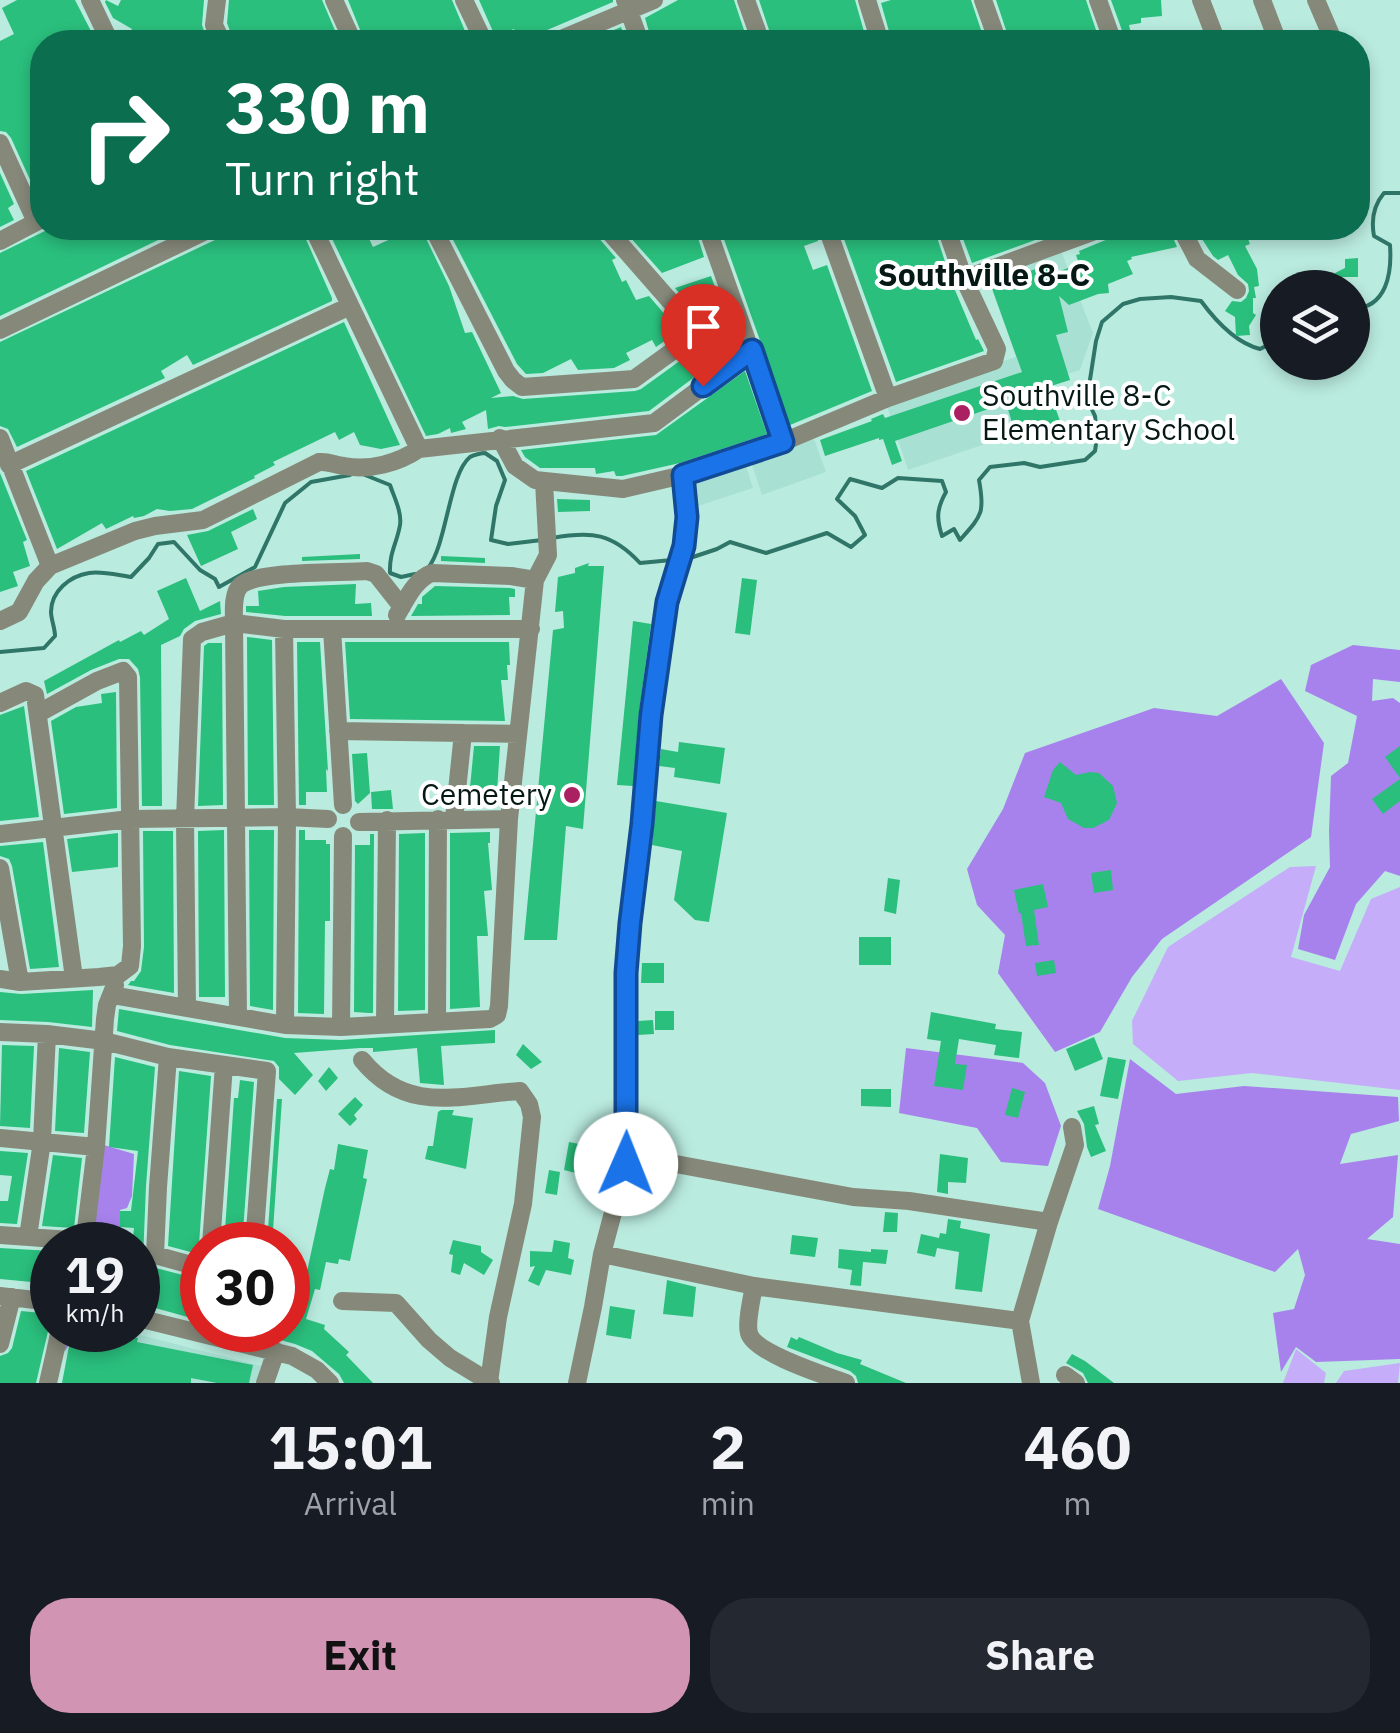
<!DOCTYPE html>
<html lang="en">
<head>
<meta charset="utf-8">
<style>
  :root { --surface:#171b24; --page:#242831; --text:#f1f3f6; --muted:#9ea1a6; --accent:#d294b3 }
  body { margin:0; font-family:"IBM Plex Sans",sans-serif; background:var(--page); color:var(--text); height:100vh; display:flex; flex-direction:column; font-size:38px; white-space:nowrap }
  * { box-sizing:border-box; margin:0 }
  p { font-size:32px; color:var(--muted) }
  .icon { flex:none; width:55px; height:55px; fill:none; stroke:currentColor; stroke-width:2; stroke-linecap:round; stroke-linejoin:round }
  .map { position:relative; height:1383px; overflow:hidden }
  .sheet { display:flex; flex-direction:column; background:var(--surface); flex:1 }
  .sheet>* { flex:none }
  .banner { position:absolute; left:30px; top:30px; width:1340px; height:210px; border-radius:40px; box-shadow:0 5px 15px #0003; background:#0b6e4f; color:#fff; overflow:hidden }
  .tools { position:absolute; left:1260px; top:270px; display:grid; gap:20px }
  .tools a { display:grid; place-items:center; width:110px; height:110px; border-radius:50%; background:var(--surface); box-shadow:0 5px 15px #0003; font-size:50px }
  .speed { position:absolute; left:30px; top:1222px; display:flex; gap:20px; font-size:50px; font-weight:700; text-align:center }
  .speed>* { display:grid; place-content:center; width:130px; height:130px; border-radius:50%; background:var(--surface); box-shadow:0 5px 15px #0003; line-height:1 }
  .speed small { font-size:25px; font-weight:400 }
  .speed .limit { border:15px solid #d22; background:#fff; color:#111 }
  .pin { position:absolute; display:grid; place-items:center; width:85px; height:85px; color:#fff; margin:-102px -42px; border-radius:50% 50% 50% 0; rotate:-45deg; box-shadow:0 0 10px #0007 }
  .pin .icon { rotate:45deg }
  .me { position:absolute; width:110px; margin:-55px; rotate:1deg; stroke-linejoin:round; filter:drop-shadow(0 0 8px #0008) }
  .turn { display:flex; align-items:center; gap:35px; height:210px; padding:0 30px; font-size:45px }
  .turn .icon { width:130px; height:130px; stroke-width:2.5 }
  .turn b { display:block; font-size:70px; line-height:85px }
  .eta { display:flex; justify-content:space-evenly; align-items:center; height:170px; text-align:center }
  .eta b { font-size:60px; font-weight:700; line-height:70px }
  .button { display:flex; gap:20px; margin-top:auto; padding:20px 30px }
  .button a { flex:1; height:115px; border-radius:40px; background:var(--accent); color:#111; font-size:40px; font-weight:700; line-height:115px; text-align:center }
  .button a+a { background:var(--page); color:var(--text) }
  .map>svg:first-child { display:block }
  .built { fill:#a8e1d3 }
  .green { fill:#c5adfa }
  .forest { fill:#a782ed }
  .lines { fill:none; stroke-linecap:round; stroke-linejoin:round }
  .stream { stroke:#2f7668; stroke-width:4 }
  .building { fill:#2abf7d }
  .minor { stroke:#86897a; stroke-width:18 }
  .route-casing { stroke:#114b97; stroke-width:25 }
  .route { stroke:#1a73e8; stroke-width:18 }
  .poi-dot { fill:#ab2061; stroke:#fff; stroke-width:4 }
  .labels { text-anchor:middle; stroke-width:8; stroke-linejoin:round; paint-order:stroke }
  .poi-label { font-size:30px; fill:#061814; stroke:#fff; text-anchor:start }
  .neighbourhood-label { font-size:32px; font-weight:bold; fill:#061814; stroke:#fff }
</style>
</head>
<body>
<div class="map">
<svg width="1400" height="1383" viewBox="0 0 1400 1383">
  <rect width="100%" height="100%" fill="#baebdf"/>
  <path class="built" d="M1060 248 1093 333 1080 370 1027 386 1039 426 908 470 885 400 1016 357 988 277Z
    M814 439 826 472 762 495 750 459Z
    M745 463 753 488 695 507 687 482Z
    M107 1330H121L261 1366 256 1383H94Z"/>
  <path class="green" d="M1316 866 1291 957 1340 971 1371 899 1400 887V1090L1252 1073 1178 1081 1133 1044 1132 1021 1168 947 1290 867Z
    M1296 1349 1326 1373 1324 1383H1283Z
    M1400 1363 1398 1383H1336L1344 1371Z"/>
  <path class="forest" d="M1353 645 1400 650V682L1373 679 1372 701 1393 698 1400 703V876L1385 871 1356 904 1335 960 1298 949 1304 915 1330 867 1329 831 1331 776 1348 763 1357 716 1305 691 1311 665Z
    M1281 679 1324 743 1311 837 1162 939 1132 977 1100 1032 1055 1052 998 973 1005 935 977 905 967 869 1003 809 1025 753 1154 708 1217 716Z
    M906 1048 1023 1063 1045 1083 1061 1126 1048 1166 1001 1162 977 1128 899 1113Z
    M1130 1059 1176 1094 1244 1086 1398 1097 1399 1121 1351 1134 1340 1164 1398 1155 1393 1217 1367 1239 1400 1244V1359L1316 1362 1296 1347 1281 1372 1273 1313 1294 1309 1305 1275 1298 1249 1275 1272 1098 1209 1110 1166Z
    M104 1145 134 1154 132 1196 127 1208 120 1210V1228L128 1232 127 1245H92Z
    M64 1330H105L101 1346 96 1349 94 1345 70 1343 65 1351 59 1346Z"/>
  <g class="lines">
    <path class="stream" d="M1352 309C1387 308 1392 273 1390 245L1374 236C1371 220 1373 206 1384 193H1400
      M365 475 390 485C394 497 402 512 400 525 397 543 389 553 390 573L401 577 415 574
      M552 538C592 531 612 533 640 563L672 560
      M687 559 717 549 730 542 766 553 827 533 851 547 865 535 855 516 837 499 850 479 882 488 898 478 942 481 946 492C937 508 936 518 942 536L954 529 960 540C982 515 985 513 979 480L990 467 1024 463 1040 467 1085 460 1095 451 1097 437 1095 416 1087 399 1096 341 1102 322 1123 304 1140 299 1171 297 1201 301C1215 320 1236 343 1260 349L1272 343 1278 331
      M428 568C447 544 449 474 470 457 473 455 482 453 485 453L497 461 505 480 496 506 491 540 508 544 542 540
      M0 652 44 648 55 636C55 628 51 619 51 612 51 591 70 576 89 573 102 571 117 575 131 577L149 558 158 544 174 542 200 570 215 579 219 587 255 567 285 503 311 482 350 475"/>
  </g>
  <path class="building" d="M17 0H75L93 35 78 42H42V206L11 138 6 132 0 131V41L14 34 2 8Z
    M106 0 118 6 121 0H204L202 25 208 42H126L132 29 113 18 105 2Z
    M229 0H322L340 42H234L227 23Z
    M348 0H452L465 31 460 34 464 42H365Z
    M479 0H613V2L519 42 514 29 495 36Z
    M678 0H734L748 42H652L645 18Z
    M759 0H855L867 42H773Z
    M891 0H971L985 42H892L881 3Z
    M996 0H1086L1100 42H1010Z
    M1111 0H1161L1162 16 1141 18V23L1129 25 1131 34 1124 36Z
    M621 27 627 42H585Z
    M0 173 14 204 8 208 14 220 0 227Z
    M51 228H178L179 230 0 316V253Z
    M229 228H301L332 298V301L193 365 187 355 161 371 165 378 17 447 8 429 0 426V342L217 239Z
    M327 228H364L373 247 397 236 393 228H421L449 286 465 333 472 332 501 393 491 398 513 396 523 399 635 391 641 389 699 347 704 341 706 332 703 321 675 288 711 276 736 346 649 411 505 427 499 426 488 429 486 410 462 422 466 429 451 433 450 428 438 434 426 436Z
    M447 228H594L597 236 616 258 612 260 622 282 626 280 636 300 649 296 679 331 656 347 652 340 626 353 630 360 614 368 578 370 571 359 543 373 526 374 517 364Z
    M622 228H695L704 257 662 273Z
    M720 228H815L818 241 804 246 813 270 827 265 872 391 790 425Z
    M840 228H934L952 283 976 340 978 339 984 351 896 382Z
    M959 228H1068L972 263Z
    M1115 228H1169L1177 247 1131 257 1132 259 1127 261 1133 274 1108 284 1109 293 1098 294 1069 305 1059 296 1068 332 1056 335 1070 380 1048 387 1066 438 1047 444 1039 422 1014 429 1006 403 895 441 902 461 892 465 883 439 879 440V438L825 456 820 440 872 421 871 419 883 414 885 418 1022 372 990 283 1014 274 1015 277 1048 264 1052 274 1079 264 1076 255 1080 254 1079 251 1108 239 1113 235Z
    M1195 228H1244L1250 244 1245 246 1257 269 1259 286 1254 287 1256 298H1253V313L1256 315 1249 326 1250 335 1236 336 1235 317 1225 311 1232 301 1241 302 1246 298 1249 291 1248 284 1238 275 1228 255 1218 260 1213 256Z
    M1358 258V277H1333L1338 288H1305L1345 268V259Z
    M344 322 400 445 381 449 360 445 354 432 339 440 335 432 273 462 275 465 254 476 255 478 192 509 170 511 157 509 144 516 134 518 133 516 106 529 102 523 57 549 26 471Z
    M745 371 767 434 680 463 622 476H616L614 471 596 474 595 468H540L525 457 521 450 656 435Z
    M0 473 27 540 23 542 30 566 13 572 18 586 0 592Z
    M557 499 590 500V511L558 512Z
    M253 509 257 519 231 532 238 549 201 566 187 535 208 531Z
    M360 554V559L302 561V557Z
    M441 556 485 558V563L441 561Z
    M589 563 588 566H604L583 829 566 826 557 940H524L553 630 564 628 563 611 555 612 558 577 575 573V568Z
    M186 578 200 611 220 601 221 614 195 621 184 629 180 636 161 645 162 806H142L140 677 138 669 129 659H119L91 670 47 694 44 681 119 640 120 642 141 631 144 635 169 619 157 591Z
    M742 578 757 580 750 635 735 633Z
    M356 584 355 604 371 603 372 616H285L246 612V606H259L258 591 284 587Z
    M435 586 510 588 515 589V597H509L510 615 411 616 418 604H422V597Z
    M633 621 651 624 639 713 633 786 617 785Z
    M247 637 272 640 274 805H248Z
    M297 642H320L328 771 326 769 327 792H306V805H299Z
    M345 642H509L510 665H507L508 680H501L505 721 350 719Z
    M208 643H222L223 805 198 806 204 646Z
    M116 692 117 808 64 814 51 721 76 707 102 703 101 694Z
    M24 706 39 817 0 821V715Z
    M679 742 725 748 720 784 674 777 675 768 659 766 661 749 678 752Z
    M474 746H500L496 807H484V800L469 798Z
    M1400 746V778L1385 757Z
    M367 753 370 793 358 804 355 801 352 754Z
    M1060 762 1076 775 1090 772 1099 773 1113 786 1117 803 1109 820 1093 828H1084L1068 819 1061 803 1044 797 1053 770Z
    M1400 779V801L1383 814 1372 799Z
    M391 790 393 809H372L371 792Z
    M656 801 727 813 709 922 695 920 674 900 682 851 652 845Z
    M224 830 225 997H199L198 831Z
    M249 830H274L273 1010 250 1006Z
    M299 830H305V840H326V844H330V921H325L324 1014 298 1013Z
    M143 831H173L174 993 128 985 131 981H134L141 971 144 947Z
    M490 832V843H488L492 890 484 891 488 936H477L480 1007 450 1009V833Z
    M118 833V867L72 872 67 839Z
    M425 833V1010L398 1011 399 834Z
    M370 834H374L373 1013H369L354 1012 355 845H370Z
    M43 842 59 967 30 969 12 866 9 859 0 856V846Z
    M1111 870 1113 890 1094 893 1091 873Z
    M888 878 900 880 896 914 884 911Z
    M1043 884 1048 907 1034 910 1039 945 1026 946 1021 913 1019 914 1014 890Z
    M859 937H891V965H859Z
    M1054 960 1056 973 1037 976 1035 963Z
    M642 963H664V983H641Z
    M93 990 92 1027 48 1022 0 1020V992L21 994Z
    M119 1009 285 1038 341 1040 495 1030V1043L441 1046 444 1085 420 1083 417 1048 373 1052V1048H360L294 1053 313 1075 295 1095 279 1079V1067L274 1061 170 1045 117 1031Z
    M655 1011H674V1030H655Z
    M931 1012 996 1024 995 1029 1022 1032 1019 1058 994 1055 996 1045 959 1039 955 1064 967 1065 963 1090 934 1086 941 1041 927 1039Z
    M653 1020 654 1034 638 1035V1021Z
    M1094 1037 1103 1059 1075 1071 1066 1049Z
    M523 1044 542 1062 531 1069 516 1055Z
    M2 1045 34 1046 30 1128 0 1126Z
    M59 1048 90 1052 84 1133 55 1131Z
    M115 1057 155 1067 146 1186 143 1259 152 1267 202 1280V1321L148 1306 152 1273 138 1272V1245H132L134 1228 120 1227V1211H131L138 1151 109 1147Z
    M1108 1057 1126 1060 1118 1099 1100 1096Z
    M329 1067 338 1078 326 1091 318 1081Z
    M179 1071 211 1076 199 1244 202 1255 168 1246Z
    M240 1080 254 1082 242 1245H224L234 1098H238Z
    M1012 1088 1025 1092 1018 1118 1005 1115Z
    M861 1089H891V1107L861 1106Z
    M355 1097 363 1105 354 1115 357 1119 350 1126 338 1114Z
    M277 1099H282L272 1245H267Z
    M1094 1106 1099 1124 1095 1125 1106 1151 1091 1157 1087 1147 1084 1124 1077 1111Z
    M441 1110H454L452 1115 473 1118 466 1169 425 1159 428 1146H433L438 1112Z
    M569 1142 605 1149 602 1161 595 1159 591 1177 564 1170Z
    M338 1144 368 1150 363 1178 367 1179 350 1261 339 1259 338 1264 326 1262 320 1290 315 1289 306 1319 325 1325 324 1329 349 1352 346 1355 373 1383H344L339 1374 312 1351 295 1344 255 1333V1330H288L293 1302 300 1304 325 1188 330 1169 334 1170Z
    M0 1151 28 1153 17 1224 0 1223V1201H8L12 1176 0 1175Z
    M940 1154 968 1158 966 1183 948 1182V1194L937 1192Z
    M53 1155 82 1158 74 1228 42 1226Z
    M549 1170 560 1172 557 1195 545 1193Z
    M885 1212 898 1213 897 1232H883Z
    M948 1219 961 1221 960 1228 990 1234 982 1292 955 1289 959 1252 937 1248 935 1257 917 1253 921 1234 939 1238 940 1233 946 1234Z
    M792 1235 818 1238 815 1257 790 1254Z
    M453 1240 481 1246V1252L493 1260 484 1275 464 1263 460 1275 451 1272 453 1255 449 1254Z
    M554 1240 570 1243 568 1258 574 1260 571 1275 546 1270 539 1286 528 1281 535 1266 530 1267V1251L552 1252Z
    M0 1248 52 1251V1284L0 1279Z
    M839 1249 871 1252V1249L888 1250 886 1264 863 1262 861 1286 850 1285 852 1270 838 1268Z
    M667 1280 696 1287 693 1317 663 1314Z
    M610 1306 635 1310 631 1339 606 1335Z
    M21 1311 52 1314 36 1383H0V1356L8 1353 12 1348Z
    M113 1332 138 1338 137 1342 253 1365 249 1383H217L191 1378V1383H62L69 1346 108 1351Z
    M791 1337 797 1340 799 1337 837 1353 862 1360 860 1364 906 1383H858L856 1376 850 1371 787 1347Z
    M1072 1354 1085 1361 1114 1383H1088L1083 1373 1066 1363Z"/>
  <g class="lines">
    <path class="minor" d="M90 0 110 42
      M217 0 214 25 222 42
      M334 0 353 42
      M464 0 484 42
      M625 0 640 42
      M746 0 761 42
      M867 0 880 42
      M983 0 998 42
      M1098 0 1113 42
      M1201 0 1217 42
      M1262 0 1278 42
      M1316 0 1334 42
      M554 42 654 0
      M0 143 36 222
      M313 228 419 449
      M433 228 506 371 513 380 522 387 634 379 692 337 693 332 691 325 606 228
      M707 228 783 442
      M827 228 888 398
      M1181 228 1197 259 1237 290
      M0 241 42 219
      M964 279 1103 228
      M0 330 212 228
      M0 438 50 566
      M500 438 515 466 535 480 623 489 683 475 783 442 888 398 994 361 997 349 964 279 946 228
      M9 465 350 306
      M397 615C406 600 415 579 432 573L511 576 535 580
      M0 621 19 612 36 581 50 566 135 531 155 526 203 520 319 462C329 461 334 465 344 466 370 471 398 463 419 449L654 423 752 350
      M284 629 287 817 285 1025
      M332 629 343 805
      M0 703 26 691 35 695 74 978
      M338 731 518 734
      M454 819 463 733
      M359 822 509 819
      M0 834 130 819 287 817 328 819
      M0 868 20 982
      M0 979 20 982 99 977 118 975 130 966 132 946 128 677 123 671 97 681 39 713
      M112 995 285 1025 341 1027 490 1019 497 1015 499 1006 509 819 535 580 548 555 544 482
      M187 1008 185 819 192 639 202 632 234 623 284 629H531
      M238 1016 234 623C234 612 232 593 241 585 260 570 341 573 367 571L376 574 402 607
      M437 1021 438 819
      M385 1023 387 820
      M341 1027 343 836
      M0 1032 47 1034 104 1041 168 1057 267 1071 254 1245
      M168 1057 158 1187 155 1255 202 1268
      M362 1060C407 1115 459 1095 520 1091L529 1104 532 1117 523 1204 498 1317 489 1382
      M0 1138 96 1147
      M626 1164 665 1162 853 1197 909 1201 1049 1222
      M0 1235 84 1241
      M28 1237 42 1141 47 1034
      M84 1245 96 1147 105 1019 107 1005 115 985
      M211 1245 224 1065
      M602 1254 754 1286 1020 1321
      M754 1286C752 1297 746 1323 749 1333 754 1353 827 1376 846 1383
      M0 1296 52 1302
      M342 1301 396 1303 429 1340 450 1358 491 1383
      M138 1318 292 1356 317 1370 330 1383
      M0 1344 12 1297
      M1065 1375 1076 1383
      M48 1383 60 1330
      M265 1383 276 1351
      M577 1383 593 1307 602 1254 626 1164V973L630 917 642 824 651 715 667 602 684 547 687 517 683 475
      M1031 1383 1020 1321 1049 1222 1075 1145 1072 1127"/>
  </g>
  <g class="lines">
    <g class="route-casing">
      <path id="route" d="M626 1164V973L630 923 642 824 651 715 667 602 684 546 687 517 683 475 783 442 752 350 703 386"/>
    </g>
    <use href="#route" class="route"/>
  </g>
  <g class="poi-dot">
    <circle cx="962" cy="413" r="10"/>
    <circle cx="572" cy="795" r="10"/>
  </g>
  <g class="labels">
    <g class="poi-label">
      <text x="982" y="406">Southville 8-C<tspan x="982" dy="34">Elementary School</tspan></text>
      <text x="552" y="805" text-anchor="end">Cemetery</text>
    </g>
    <g class="neighbourhood-label">
      <text x="984" y="286">Southville 8-C</text>
    </g>
  </g>
</svg>
<div class="tools">
<a><svg class="icon" aria-label="layers" viewBox="0 0 24 24"><path d="M12 4l9 5-9 5-9-5zM3 14l9 5 9-5"/></svg></a>
</div>
<div class="speed"><div>19<small>km/h</small></div><div class="limit">30</div></div>
<div class="pin" style="left:703px;top:386px;background:#d93025"><svg class="icon" aria-label="arrive" viewBox="0 0 24 24"><path d="M6 21V4h12l-3 4 3 4H6"/></svg></div>
<svg class="me" style="left:626px;top:1164px" viewBox="-20 -20 40 40"><circle r="19" fill="#fff"/><path d="M0-13L10 11 0 6-10 11z" fill="#1a73e8"/></svg>
<div class="banner">
<div class="turn"><svg class="icon" aria-label="right" viewBox="0 0 24 24"><path d="M7 20v-9h11M14 6l5 5-5 5"/></svg><div><b>330 m</b>Turn right</div></div>
</div>
</div>
<section class="sheet">
<div class="eta">
<div><b>15:01</b><p>Arrival</p></div>
<div><b>2</b><p>min</p></div>
<div><b>460</b><p>m</p></div>
</div>
<div class="button"><a>Exit</a><a>Share</a></div>
</section>
</body>
</html>
